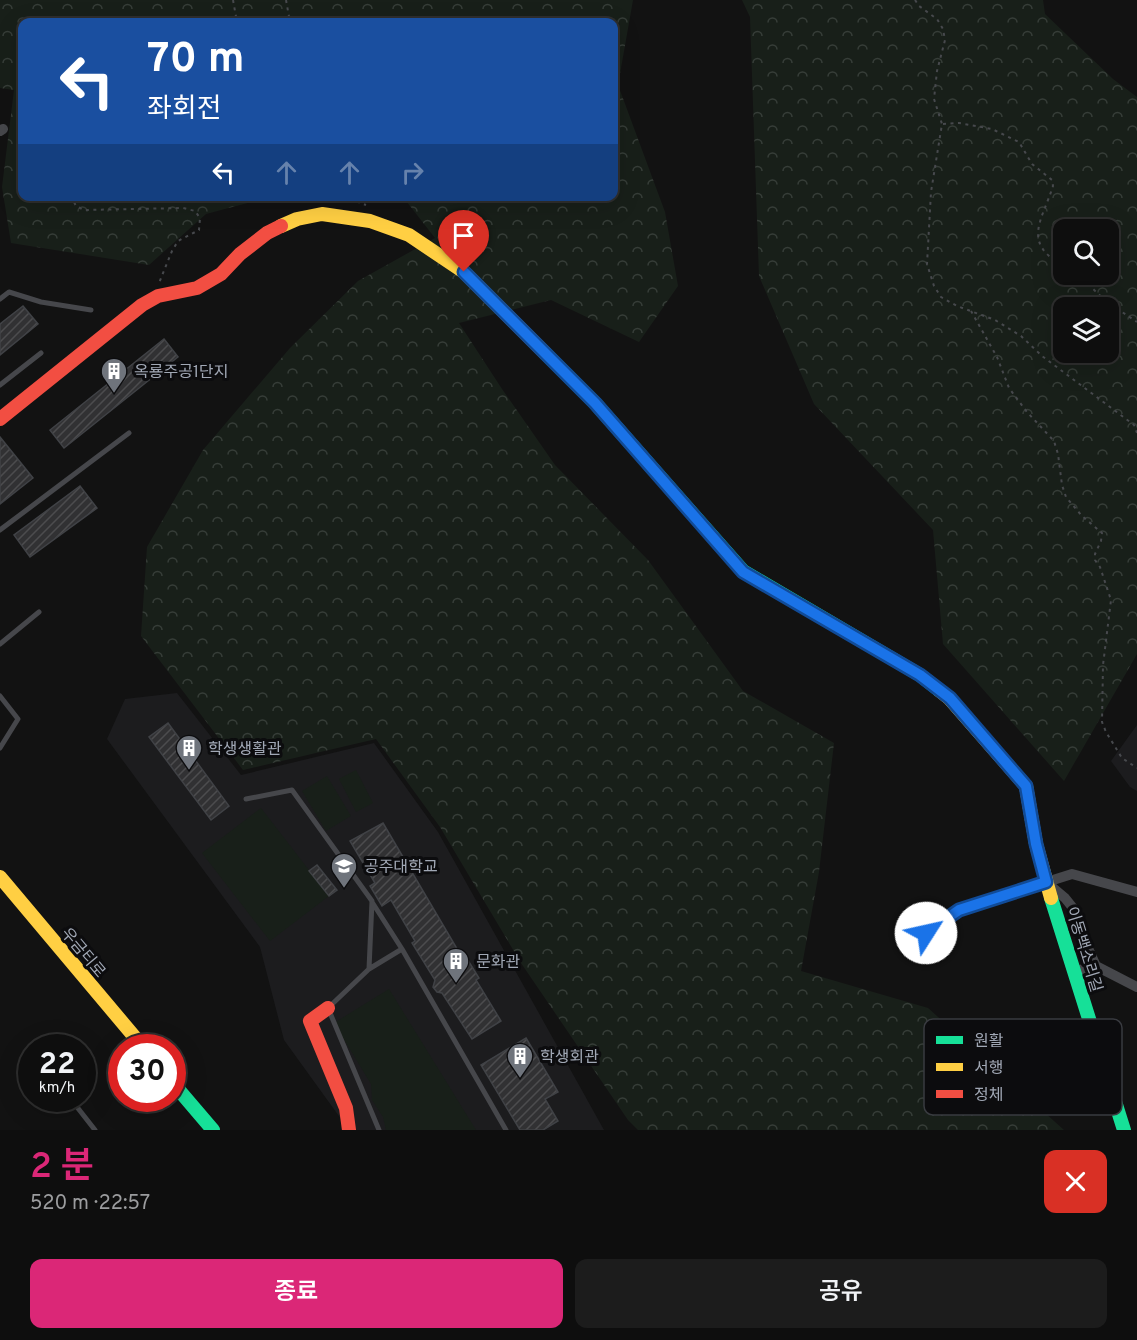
<!DOCTYPE html>
<html lang="ko">
<head>
<meta charset="utf-8">
<style>
  :root { --surface:#0e0e0e; --page:#1c1c1c; --text:#f1f3f6; --muted:#9b9c9e; --line:#2e2e2e; --accent:#db2777 }
  body { margin:0; font-family:Overpass,"Noto Sans KR",sans-serif; background:var(--page); color:var(--text); height:100vh; display:flex; flex-direction:column; font-size:22px; white-space:nowrap }
  * { box-sizing:border-box; margin:0 }
  p { font-size:20px; color:var(--muted) }
  .icon { flex:none; width:33px; height:33px; fill:none; stroke:currentColor; stroke-width:2; stroke-linecap:round; stroke-linejoin:round }
  .map { position:relative; height:1130px; overflow:hidden }
  .side { display:flex; flex-direction:column; background:var(--surface); flex:1 }
  .side>* { flex:none }
  .top-card { position:absolute; left:18px; top:18px; width:600px; height:183px; border-radius:12px; box-shadow:0 6px 24px #0002,0 0 0 2px var(--line); background:#1a4fa0; color:#fff; overflow:hidden }
  .controls { position:absolute; left:1053px; top:219px; display:grid; gap:12px }
  .controls a { display:grid; place-items:center; width:66px; height:66px; border-radius:12px; background:var(--surface); box-shadow:0 6px 24px #0002,0 0 0 2px var(--line); font-size:30px }
  .speed { position:absolute; left:18px; top:1034px; display:flex; gap:12px; font-size:30px; font-weight:700; text-align:center }
  .speed>* { display:grid; place-content:center; width:78px; height:78px; border-radius:50%; background:var(--surface); box-shadow:0 6px 24px #0002,0 0 0 2px var(--line); line-height:1 }
  .speed small { font-size:15px; font-weight:400 }
  .speed .limit { border:9px solid #d22; background:#fff; color:#111 }
  .pin { position:absolute; display:grid; place-items:center; width:51px; height:51px; color:#fff; margin:-62px -26px; border-radius:50% 50% 50% 0; rotate:-45deg; box-shadow:0 0 6px #0007 }
  .pin .icon { rotate:45deg }
  .me { position:absolute; width:66px; margin:-33px; rotate:55deg; stroke-linejoin:round; filter:drop-shadow(0 0 4px #0008) }
  .turn { display:flex; align-items:center; gap:21px; height:126px; padding:0 30px; font-size:27px }
  .turn .icon { width:78px; height:78px; stroke-width:2.5 }
  .turn b { display:block; font-size:42px; line-height:51px }
  .lanes { display:flex; align-items:center; height:57px; padding:0 30px; background:#0003; justify-content:center; gap:30px; direction:ltr }
  .lanes .off { opacity:.35 }
  .round { display:grid; place-items:center; flex:none; width:63px; height:63px; border-radius:12px; background:var(--page) }
  .headline { display:flex; align-items:center; justify-content:space-between; height:102px; padding:0 30px }
  h1 { font-size:36px; font-weight:600; line-height:45px; color:var(--accent) }
  .cta { display:flex; gap:12px; margin-top:auto; padding:12px 30px }
  .cta a { flex:1; height:69px; border-radius:12px; background:var(--accent); color:#fff; font-size:24px; font-weight:600; line-height:69px; text-align:center }
  .cta a+a { background:var(--page); color:var(--text) }
  .map>svg:first-child { display:block }
  .built { fill:#1c1c1e }
  .grass { fill:#181f19 }
  .forest { fill:url(#forest-crowns); fill-rule:evenodd }
  .building { fill:url(#building-hatch); stroke:#404246; stroke-width:1.5 }
  .lines { fill:none; stroke-linecap:round; stroke-linejoin:round }
  .path { stroke:#47494d; stroke-width:2; stroke-dasharray:3 4.5; stroke-linecap:butt }
  .lane { stroke:#46474b; stroke-width:5 }
  .street { stroke:#46474b; stroke-width:10 }
  .fast { stroke:#16e098; stroke-width:14 }
  .slow { stroke:#ffcf43; stroke-width:14 }
  .jam { stroke:#f24e42; stroke-width:14 }
  .route-casing { stroke:#114b97; stroke-width:15 }
  .route { stroke:#1a73e8; stroke-width:10 }
  .labels { text-anchor:middle; stroke-width:6; stroke-linejoin:round; paint-order:stroke }
  .poi-label { font-size:16px; fill:#a1a8b5; stroke:#0c0c0e; text-anchor:start }
  .street-label { font-size:16px; fill:#a1a8b5; stroke:#0c0c0e }
  .key { fill:#0c0c0e; stroke:#393b40; stroke-width:1.5 }
  .key-label { font-size:16px; fill:#a1a8b5 }
</style>
</head>
<body>
<div class="map">
<svg width="1137" height="1130" viewBox="0 0 1137 1130">
  <defs>
    <pattern id="forest-crowns" width="20" height="18" patternUnits="userSpaceOnUse" patternTransform="scale(1.5)"><rect width="20" height="18" fill="#181f19"/><path d="M2 6a3 3 0 1 1 6 0M12 15a3 3 0 1 1 6 0" fill="none" stroke="#363d38"/></pattern>
    <pattern id="building-hatch" width="6" height="6" patternUnits="userSpaceOnUse" patternTransform="scale(1.5)"><rect width="6" height="6" fill="#313133"/><path d="M-1 1l2-2M0 6l6-6M5 7l2-2" fill="none" stroke="#4c4c4e"/></pattern>
  </defs>
  <rect width="100%" height="100%" fill="#121212"/>
  <path class="built" d="M177 693 241 775 374 743 438 832 604 1130H349L284 1040 260 947 107 739 125 699Z
    M1137 725V791L1130 787 1111 761Z"/>
  <path class="grass" d="M356 770 373 803 356 812 339 779Z
    M327 776 351 816 326 831 302 791Z
    M261 808 329 896 270 941 202 853Z
    M389 989 476 1130H386L383 1117 372 1100 371 1084 334 1023Z"/>
  <path class="forest" d="M0 0H633L618 85 665 212 678 286 639 342 551 300 459 323 502 389 555 465 648 560 743 691 834 743 819 872 801 971 928 1008 1064 1130H638L628 1120 521 963 440 827 376 739 243 770 141 636 147 547 203 450 290 348 358 281 435 238 403 197 614 196V22H22V196L270 197 206 214 149 265 11 243 2 187 14 90 0 88Z
    M742 0H1043L1045 14 1113 79 1137 97V654L1064 781 943 644 933 530 814 404 759 276 750 17ZM1064 230H1108V274H1064ZM1064 308H1108V352H1064Z"/>
  <path class="building" d="M23 306 38 324 0 355V324Z
    M164 339 178 357 64 448 50 430Z
    M0 437 33 478 0 504Z
    M80 486 97 508 30 557 14 535Z
    M168 723 229 806 211 820 149 737Z
    M383 823 463 959 466 957 479 978 476 980 501 1021 472 1039 442 993 437 992 433 987 435 980 412 943 415 941 391 900 382 906 370 886 375 883 350 841Z
    M317 865 337 890 329 896 309 871Z
    M526 1038 558 1092 545 1099 558 1121 543 1130H520L481 1065Z"/>
  <g class="lines">
    <path class="path" d="M233 0 237 22
      M286 0 290 22
      M915 0 919 6 937 19 943 29 945 40 937 71 934 99 942 124 931 192 927 264 934 286 941 297 957 306 995 320 1021 336 1042 356 1134 425 1137 433
      M943 124 959 123 992 129 1019 142 1032 164 1052 180 1053 186C1042 221 1021 243 1064 266
      M78 196 74 202 76 206 84 210 183 208 195 211 200 218 199 230 178 241 172 251 159 283
      M343 196 366 205
      M1077 274 1107 302 1137 322
      M971 311 997 357 1009 388 1027 412 1054 441 1058 454 1062 485 1066 497 1082 516 1102 533 1101 541 1095 554V560L1100 567 1111 600 1103 665 1102 722 1106 732 1122 758 1137 768"/>
    <path class="lane" d="M0 299 9 292 41 302 91 310
      M0 385 41 353
      M0 530 129 433
      M0 644 39 612
      M0 696 18 719 0 748
      M246 799 292 790 372 901 369 969 328 1008 379 1130
      M402 949 506 1130
      M369 969 402 949 372 902
      M77 1107 95 1130"/>
    <path class="street" d="M0 131 3 129
      M1046 882 1065 898 1077 913 1087 946 1096 966
      M926 933 959 910 1072 874 1137 892
      M1075 971 1096 966 1137 987"/>
    <path class="fast" d="M545 353 595 403 743 571 920 675 939 690
      M1051 898 1124 1130
      M172 1082 213 1130"/>
    <path class="slow" d="M281 226 297 219 322 214 370 221 409 235 464 272 545 353
      M939 690 949 698 1026 786 1036 844 1051 898
      M0 877 143 1047"/>
    <path class="jam" d="M0 419 142 305 158 296 197 288 221 274 240 254 267 233 281 226
      M328 1008 310 1021 346 1108 349 1130"/>
  </g>
  <g class="lines">
    <g class="route-casing">
      <path id="route" d="M464 272 595 403 743 572 920 675 950 698 1026 786 1036 844 1046 882 959 910 926 933"/>
    </g>
    <use href="#route" class="route"/>
  </g>
  <defs>
    <g id="building-pin" transform="scale(1.35)"><path d="M0 17L-7.5 6A9.5 9.5 0 1 1 7.5 6Z" fill="#6f747c" stroke="#0c0c0e"/><path d="M-4-6H4V6H1V3H-1V6H-4ZM-2.5-4.3h1.7v1.8h-1.7ZM.8-4.3h1.7v1.8H.8ZM-2.5-1h1.7V.8h-1.7ZM.8-1h1.7V.8H.8Z" fill="#fff"/></g>
    <g id="university-pin" transform="scale(1.35)"><path d="M0 17L-7.5 6A9.5 9.5 0 1 1 7.5 6Z" fill="#6f747c" stroke="#0c0c0e"/><path d="M0-5L7-2L0 1L-7-2ZM-4 1L0 2.5L4 1V4Q0 6-4 4Z" fill="#fff"/></g>
  </defs>
  <g fill-rule="evenodd">
    <use href="#building-pin" x="114" y="371"/>
    <use href="#building-pin" x="189" y="748"/>
    <use href="#university-pin" x="344" y="866"/>
    <use href="#building-pin" x="456" y="961"/>
    <use href="#building-pin" x="520" y="1056"/>
  </g>
  <g class="labels">
    <g class="poi-label">
      <text x="134" y="377">옥룡주공1단지</text>
      <text x="208" y="754">학생생활관</text>
      <text x="364" y="872">공주대학교</text>
      <text x="476" y="967">문화관</text>
      <text x="540" y="1062">학생회관</text>
    </g>
    <g class="street-label">
      <text transform="translate(1085 949) rotate(73)" y="6">이동백소리길</text>
      <text transform="translate(84 952) rotate(50)" y="6">우금티로</text>
    </g>
  </g>
  <rect x="924" y="1019" width="198" height="96" rx="9" class="key"/>
  <rect x="936" y="1036" width="27" height="8" fill="#16e098"/>
  <rect x="936" y="1063" width="27" height="8" fill="#ffcf43"/>
  <rect x="936" y="1090" width="27" height="8" fill="#f24e42"/>
  <g class="key-label">
    <text x="974" y="1046">원활</text>
    <text x="974" y="1073">서행</text>
    <text x="974" y="1100">정체</text>
  </g>
</svg>
<div class="controls">
<a><svg class="icon" aria-label="search" viewBox="0 0 24 24"><circle cx="10" cy="10" r="6"/><path d="M15 15l6 6"/></svg></a>
<a><svg class="icon" aria-label="layers" viewBox="0 0 24 24"><path d="M12 4l9 5-9 5-9-5zM3 14l9 5 9-5"/></svg></a>
</div>
<div class="speed"><div>22<small>km/h</small></div><div class="limit">30</div></div>
<div class="pin" style="left:464px;top:272px;background:#d93025"><svg class="icon" aria-label="arrive" viewBox="0 0 24 24"><path d="M6 21V4h12l-3 4 3 4H6"/></svg></div>
<svg class="me" style="left:926px;top:933px" viewBox="-20 -20 40 40"><circle r="19" fill="#fff"/><path d="M0-13L10 11 0 6-10 11z" fill="#1a73e8"/></svg>
<div class="top-card">
<div class="turn"><svg class="icon" aria-label="left" viewBox="0 0 24 24"><path d="M17 20v-9H6M10 6l-5 5 5 5"/></svg><div><b>70 m</b>좌회전</div></div>
<div class="lanes"><svg class="icon" aria-label="left" viewBox="0 0 24 24"><path d="M17 20v-9H6M10 6l-5 5 5 5"/></svg><svg class="icon off" aria-label="ahead" viewBox="0 0 24 24"><path d="M12 20V5M6 11l6-6 6 6"/></svg><svg class="icon off" aria-label="ahead" viewBox="0 0 24 24"><path d="M12 20V5M6 11l6-6 6 6"/></svg><svg class="icon off" aria-label="right" viewBox="0 0 24 24"><path d="M7 20v-9h11M14 6l5 5-5 5"/></svg></div>
</div>
</div>
<section class="side">
<div class="headline"><div><h1>2 분</h1><p>520 m · 22:57</p></div><a class="round" style="background:#d93025;color:#fff"><svg class="icon" aria-label="close" viewBox="0 0 24 24"><path d="M6 6l12 12M18 6L6 18"/></svg></a></div>
<div class="cta"><a>종료</a><a>공유</a></div>
</section>
</body>
</html>
